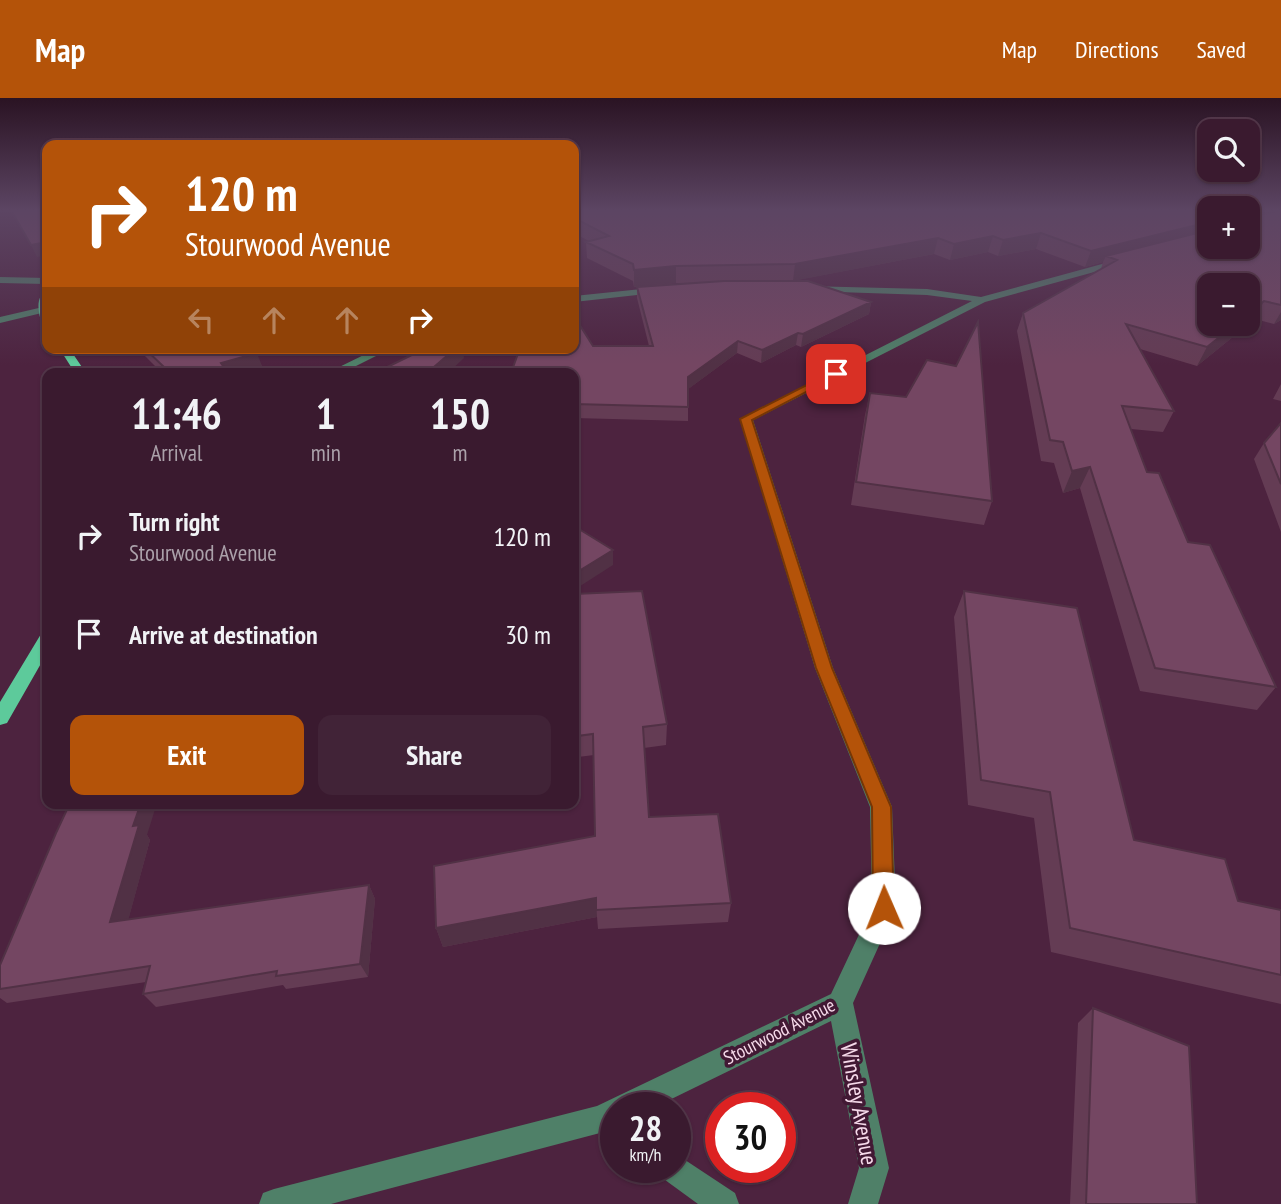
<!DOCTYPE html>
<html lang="en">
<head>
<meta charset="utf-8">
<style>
  :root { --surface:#3a1a2f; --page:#412337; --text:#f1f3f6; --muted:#aba1aa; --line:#54384b; --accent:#b45309 }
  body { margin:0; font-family:"PT Sans Narrow",sans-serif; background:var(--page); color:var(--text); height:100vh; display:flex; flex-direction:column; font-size:26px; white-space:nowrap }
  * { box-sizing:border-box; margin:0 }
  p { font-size:23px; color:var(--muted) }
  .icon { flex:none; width:38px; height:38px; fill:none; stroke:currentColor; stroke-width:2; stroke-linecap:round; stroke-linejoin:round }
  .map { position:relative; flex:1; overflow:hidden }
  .sheet { position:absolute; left:42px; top:270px; width:537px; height:441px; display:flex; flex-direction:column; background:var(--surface); border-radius:14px; box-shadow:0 2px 5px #0004,0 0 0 2px var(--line) }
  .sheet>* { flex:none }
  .guide { position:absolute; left:42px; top:42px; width:537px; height:214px; border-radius:14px; box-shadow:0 2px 5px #0004,0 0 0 2px var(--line); background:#b45309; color:#fff; overflow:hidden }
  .buttons { position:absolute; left:1197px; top:21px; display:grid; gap:14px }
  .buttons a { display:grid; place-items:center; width:63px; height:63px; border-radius:14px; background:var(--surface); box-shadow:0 2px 5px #0004,0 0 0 2px var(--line); font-size:35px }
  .speed { position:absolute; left:600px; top:994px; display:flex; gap:14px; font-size:35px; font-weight:700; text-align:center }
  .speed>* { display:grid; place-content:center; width:91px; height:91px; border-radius:50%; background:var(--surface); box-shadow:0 2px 5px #0004,0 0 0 2px var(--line); line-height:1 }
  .speed small { font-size:18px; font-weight:400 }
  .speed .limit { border:10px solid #d22; background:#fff; color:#111 }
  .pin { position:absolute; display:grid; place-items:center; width:60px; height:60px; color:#fff; margin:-30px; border-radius:14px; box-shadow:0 4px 10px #0006 }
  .me { position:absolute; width:77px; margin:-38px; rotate:359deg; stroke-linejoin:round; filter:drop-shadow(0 0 5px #0008) }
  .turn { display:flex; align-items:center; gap:24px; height:147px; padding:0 28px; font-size:32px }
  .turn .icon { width:91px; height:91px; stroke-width:2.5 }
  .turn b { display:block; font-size:49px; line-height:60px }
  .lanes { display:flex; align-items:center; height:66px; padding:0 28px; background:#0003; justify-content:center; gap:35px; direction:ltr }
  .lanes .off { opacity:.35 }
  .eta { display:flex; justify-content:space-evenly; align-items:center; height:119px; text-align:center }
  .eta b { font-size:42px; font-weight:600; line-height:49px }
  .cta { display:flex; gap:14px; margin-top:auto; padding:14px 28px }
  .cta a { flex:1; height:80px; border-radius:14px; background:var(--accent); color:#fff; font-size:28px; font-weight:600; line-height:80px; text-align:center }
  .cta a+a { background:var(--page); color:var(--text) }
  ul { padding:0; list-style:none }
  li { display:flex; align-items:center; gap:21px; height:98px; padding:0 28px }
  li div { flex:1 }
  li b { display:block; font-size:26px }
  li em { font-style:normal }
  header { display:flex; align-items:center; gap:42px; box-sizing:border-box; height:98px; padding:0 35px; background:var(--accent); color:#fff }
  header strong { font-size:33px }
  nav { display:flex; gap:38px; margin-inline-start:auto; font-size:24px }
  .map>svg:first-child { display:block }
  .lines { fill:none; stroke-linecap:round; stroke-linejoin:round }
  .minor { fill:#4f8068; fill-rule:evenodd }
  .major { fill:#5dca9b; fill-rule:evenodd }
  .wall { fill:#643c54; fill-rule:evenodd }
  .shaded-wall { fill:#513145 }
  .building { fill:#744662; stroke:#513145; stroke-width:2 }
  .route { fill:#b45309; stroke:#753606; stroke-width:2 }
  .labels { text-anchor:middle; stroke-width:7; stroke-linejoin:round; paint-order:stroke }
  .street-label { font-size:19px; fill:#f6daea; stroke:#421934 }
  .near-street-label { font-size:23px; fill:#f6daea; stroke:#421934 }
</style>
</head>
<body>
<header>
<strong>Map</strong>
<nav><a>Map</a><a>Directions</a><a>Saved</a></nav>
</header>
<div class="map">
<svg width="1281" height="1106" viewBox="0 0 1281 1106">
  <rect width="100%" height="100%" fill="#4d233f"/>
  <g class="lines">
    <path class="minor" d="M1124 160 1127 165 985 204 753 322 833 570 892 709 896 810 853 905 889 1070 878 1106H848L859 1070 831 923 653 1010H616V1028L600 1035 331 1106H259L263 1095 274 1091 597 1008 831 896 872 809 870 709 815 570 740 321 972 203 927 197 808 193 803 190 805 188 927 191 981 199Z
      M0 179 47 180V186L0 185Z
      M661 189 666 192 664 194 574 204V198Z
      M43 209 47 211 46 214 0 225V219Z
      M378 250H392L342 275H327Z
      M676 1056 735 1095 739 1106H698L661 1079 656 1069H676Z"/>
    <path class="major" d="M47 191V229L42 226C38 214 35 199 47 191Z
      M59 250H69L86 275H75Z
      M47 534V555L7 625 0 627V604L41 536Z"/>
  </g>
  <path class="wall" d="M574 112H1209V149L1263 116 1281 112V222L1274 226 1255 221 1197 268 1140 251 1174 313 1163 334 1131 331 1147 374 1188 444 1276 589 1257 612 1140 593 1080 390 1063 395 1054 365 1041 363 1017 233 1023 215 1101 171 1103 164 1085 169 1036 151 998 158 988 154 950 162 934 156 791 183 871 204 869 216 801 249 796 247 761 265 737 255 688 291V323L574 320V275L593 248H649L637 200V189H634L633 183 587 160 586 144 589 143 574 135ZM676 185H701L649 188Z
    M137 250H251L262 268 240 275H158L157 271H158Z
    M1281 286V303L1273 301Z
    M870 295 992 403 984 427 851 407 865 317Z
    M1281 325V434L1254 361 1264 345Z
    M964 493 1134 742 1238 803 1281 812V906L1051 854 1034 720 968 707 954 519Z
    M667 626 666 647 644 650 649 719 731 805 728 824 598 831 597 819 443 849 436 830 595 738 594 657 578 659 577 638Z
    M147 737 150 742 128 822 369 787 375 801 368 879 286 891 283 887 156 909 143 896 146 884 7 905 0 900V867Z
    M1093 910 1197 1106H1070L1078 925Z"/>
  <path class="shaded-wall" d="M1253 112H1265L1260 121 1248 125Z
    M1209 124V137L1106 158 1103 164 1085 169 1091 153Z
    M1041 135 1036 151 998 158 1003 142Z
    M993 138 988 154 950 162 954 146Z
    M938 140 934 156 793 183 795 166Z
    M47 144V157L37 159 31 147Z
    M676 168V185L634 189V172Z
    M1264 203 1255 221 1197 268 1207 249 1236 226H1248V216Z
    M871 204 869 216 801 249 803 236Z
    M1281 214V222L1274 226Z
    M798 235 796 247 761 265 762 252Z
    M738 243 737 255 687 292 688 279Z
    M456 250H463L464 260 448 275H427Z
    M257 255 262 268 240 275H225L221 265Z
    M1090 369 1080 390 1063 395 1072 373Z
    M613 452V467L574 492V476Z
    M141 705H157L147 737 150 742 124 838 110 824 133 728Z
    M369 787 375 801 368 879 360 866Z
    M596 800 597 819 443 849 436 830Z"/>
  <path class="building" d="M11 112H47V144L31 147Z
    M574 112H1209V124L1091 153 1041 135 1003 142 993 138 954 146 938 140 795 166 676 168 634 172 633 166 586 144 609 138 574 120Z
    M1248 112H1253L1254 118 1281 112V207L1264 203 1248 216V187H1209V226H1236L1207 249 1126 226 1174 313 1122 308 1147 374 1159 375 1188 444 1210 447 1276 589 1155 570 1090 369 1072 373 1063 344 1050 342 1023 215 1117 162 1106 158 1209 132V149H1248Z
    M724 183H808L871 204 803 236 798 235 762 252 738 243 688 279V309L574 306V275H511L520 250H574V218L593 248H653L637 189Z
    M978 224 992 403 856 384 870 295 906 299 927 262 956 268Z
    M144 250H251L257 255 221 265 228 275H160L157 271 164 269Z
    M426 250H456L427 275H375Z
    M1281 325V386L1264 345Z
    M574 428 613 452 574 476Z
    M642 493 667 626 643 629 649 719 718 716 731 805 596 812V800L436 830 434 768 595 738 593 636 577 638 574 583V496Z
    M964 493 1077 510 1134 742 1225 761 1238 803 1281 812V877L1070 830 1050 694 981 682Z
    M70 705H141L133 728 139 727 110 824 369 787 360 866 276 878 277 873 143 896 150 868 0 891V867L56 735Z
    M1093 910 1189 948 1197 1106H1086Z"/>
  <linearGradient id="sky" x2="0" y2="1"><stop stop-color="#2a1323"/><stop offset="0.42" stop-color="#5c4563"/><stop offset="1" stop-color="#5c4563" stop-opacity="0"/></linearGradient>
  <rect width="1281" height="267" fill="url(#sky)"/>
  <path class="route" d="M832 274 841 276 752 322 832 570 891 709 894 810 891 817 884 820 876 817 873 810 872 709 816 570 740 321Z"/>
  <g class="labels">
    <g class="street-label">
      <text transform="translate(779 933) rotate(-27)" y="7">Stourwood Avenue</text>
    </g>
    <g class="near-street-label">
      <text transform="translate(859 1006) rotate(80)" y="8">Winsley Avenue</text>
    </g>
  </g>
</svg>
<div class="buttons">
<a><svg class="icon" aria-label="search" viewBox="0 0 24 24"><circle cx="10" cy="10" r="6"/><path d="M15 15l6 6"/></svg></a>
<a>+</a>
<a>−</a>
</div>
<div class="speed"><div>28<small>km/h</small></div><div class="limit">30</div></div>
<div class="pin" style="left:836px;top:276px;background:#d93025"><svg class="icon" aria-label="arrive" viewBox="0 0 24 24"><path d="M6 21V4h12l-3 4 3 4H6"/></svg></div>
<svg class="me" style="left:884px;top:810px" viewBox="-20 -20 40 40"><circle r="19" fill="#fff"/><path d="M0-13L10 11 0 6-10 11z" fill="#b45309"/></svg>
<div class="guide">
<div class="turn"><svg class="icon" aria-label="right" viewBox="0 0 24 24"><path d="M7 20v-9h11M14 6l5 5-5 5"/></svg><div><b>120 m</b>Stourwood Avenue</div></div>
<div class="lanes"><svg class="icon off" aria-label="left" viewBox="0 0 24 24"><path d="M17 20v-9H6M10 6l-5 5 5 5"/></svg><svg class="icon off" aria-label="ahead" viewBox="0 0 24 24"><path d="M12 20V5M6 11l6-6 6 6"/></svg><svg class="icon off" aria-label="ahead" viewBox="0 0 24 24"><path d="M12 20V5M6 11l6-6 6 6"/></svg><svg class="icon" aria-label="right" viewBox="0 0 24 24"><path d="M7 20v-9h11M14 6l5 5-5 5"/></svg></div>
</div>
<section class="sheet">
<div class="eta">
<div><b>11:46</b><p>Arrival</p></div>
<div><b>1</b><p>min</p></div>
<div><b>150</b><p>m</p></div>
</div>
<ul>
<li><svg class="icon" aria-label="right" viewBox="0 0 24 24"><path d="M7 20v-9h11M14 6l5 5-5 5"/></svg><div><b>Turn right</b><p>Stourwood Avenue</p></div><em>120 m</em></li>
<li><svg class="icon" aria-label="arrive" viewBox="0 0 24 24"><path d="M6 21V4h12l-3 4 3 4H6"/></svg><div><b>Arrive at destination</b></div><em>30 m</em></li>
</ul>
<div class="cta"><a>Exit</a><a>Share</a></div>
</section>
</div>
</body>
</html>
